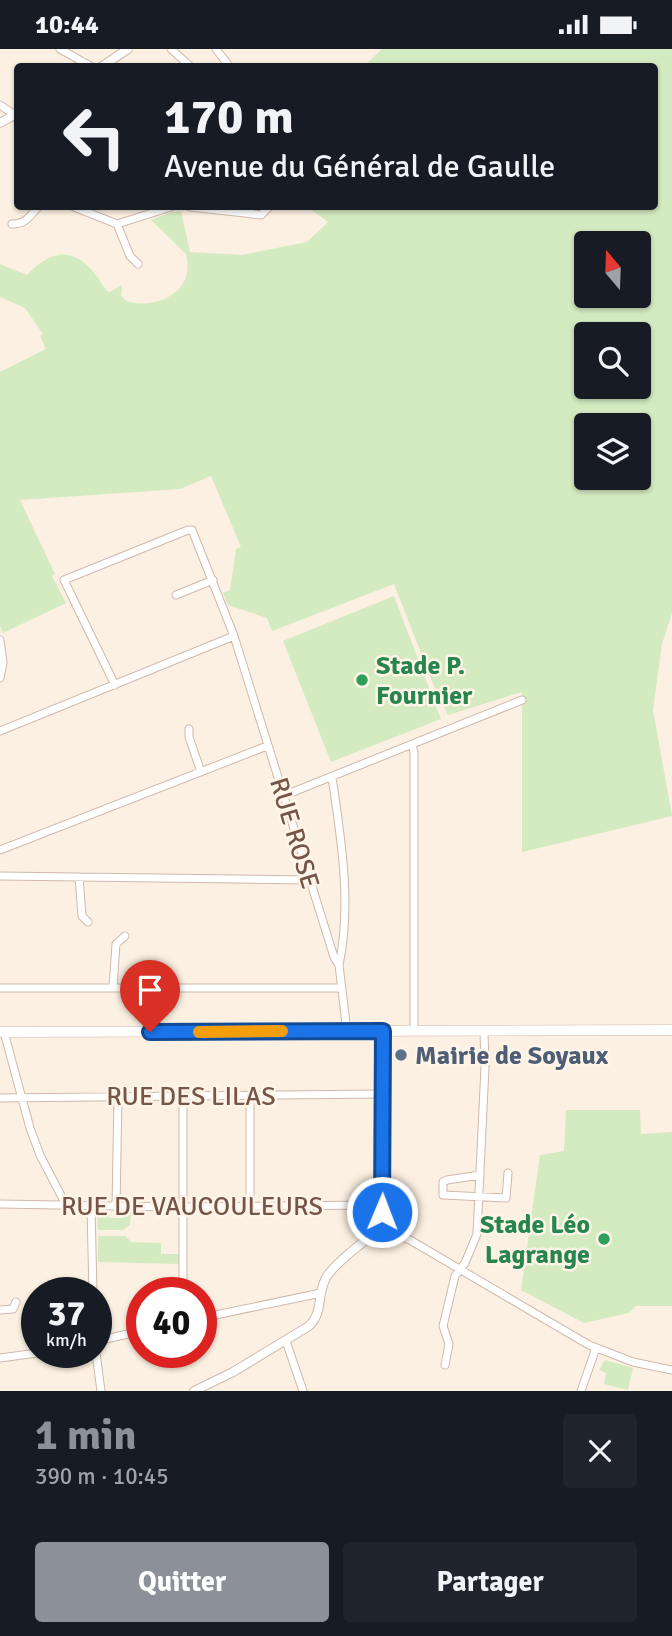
<!DOCTYPE html>
<html lang="fr">
<head>
<meta charset="utf-8">
<style>
  :root { --surface:#171b24; --page:#20242c; --text:#f1f3f6; --muted:#9ea1a6; --accent:#8c9099 }
  body { margin:0; font-family:Signika,sans-serif; background:var(--page); color:var(--text); height:100vh; display:flex; flex-direction:column; font-size:26px; white-space:nowrap }
  * { box-sizing:border-box; margin:0 }
  p { font-size:23px; color:var(--muted) }
  .icon { flex:none; width:38px; height:38px; fill:none; stroke:currentColor; stroke-width:2; stroke-linecap:round; stroke-linejoin:round }
  .map { position:relative; height:1342px; overflow:hidden }
  .side { display:flex; flex-direction:column; background:var(--surface); flex:1 }
  .side>* { flex:none }
  .hud { position:absolute; left:14px; top:14px; width:644px; height:147px; border-radius:7px; box-shadow:0 2px 5px #0004; background:#171b24; color:var(--text); overflow:hidden }
  .needle { width:46px; rotate:341deg }
  .buttons { position:absolute; left:574px; top:182px; display:grid; gap:14px }
  .buttons a { display:grid; place-items:center; width:77px; height:77px; border-radius:7px; background:var(--surface); box-shadow:0 2px 5px #0004; font-size:35px }
  .speed { position:absolute; left:21px; top:1228px; display:flex; gap:14px; font-size:35px; font-weight:700; text-align:center }
  .speed>* { display:grid; place-content:center; width:91px; height:91px; border-radius:50%; background:var(--surface); box-shadow:0 2px 5px #0004; line-height:1 }
  .speed small { font-size:18px; font-weight:400 }
  .speed .limit { border:10px solid #d22; background:#fff; color:#111 }
  .pin { position:absolute; display:grid; place-items:center; width:60px; height:60px; color:#fff; margin:-72px -30px; border-radius:50% 50% 50% 0; rotate:-45deg; box-shadow:0 0 7px #0007 }
  .pin .icon { rotate:45deg }
  .me { position:absolute; width:77px; margin:-38px; rotate:1deg; stroke-linejoin:round; filter:drop-shadow(0 0 5px #0008) }
  .turn { display:flex; align-items:center; gap:24px; height:147px; padding:0 35px; font-size:32px }
  .turn .icon { width:91px; height:91px; stroke-width:2.5 }
  .turn b { display:block; font-size:49px; line-height:60px }
  .round { display:grid; place-items:center; flex:none; width:74px; height:74px; border-radius:7px; background:var(--page) }
  .overview { display:flex; align-items:center; justify-content:space-between; height:119px; padding:0 35px }
  h1 { font-size:42px; font-weight:700; line-height:52px; color:var(--accent) }
  .cta { display:flex; gap:14px; margin-top:auto; padding:14px 35px }
  .cta a { flex:1; height:80px; border-radius:7px; background:var(--accent); color:#fff; font-size:28px; font-weight:700; line-height:80px; text-align:center }
  .cta a+a { background:var(--page); color:var(--text) }
  .status { display:flex; justify-content:space-between; align-items:center; height:49px; padding:0 35px; background:var(--surface); direction:ltr }
  .status svg { height:19px; fill:currentColor }
  .map>svg:first-child { display:block }
  .green { fill:#d4eac0; fill-rule:evenodd }
  .lines { fill:none; stroke-linecap:round; stroke-linejoin:round }
  .minor-casing { stroke:#cfb9ab; stroke-width:9 }
  .tertiary-casing { stroke:#cfb9ab; stroke-width:10 }
  .secondary-casing { stroke:#d2b8a8; stroke-width:11 }
  .minor { stroke:#fff; stroke-width:7 }
  .tertiary { stroke:#fff; stroke-width:8 }
  .secondary { stroke:#fff; stroke-width:10 }
  .route-casing { stroke:#114b97; stroke-width:18 }
  .route { stroke:#1a73e8; stroke-width:12 }
  .slow { stroke:#f59e0b; stroke-width:12 }
  .leisure-dot { fill:#2e9e5b; stroke:#fff4e8; stroke-width:2.5 }
  .service-dot { fill:#5c6f8a; stroke:#fff4e8; stroke-width:2.5 }
  .labels { text-anchor:middle; stroke-width:5; stroke-linejoin:round; paint-order:stroke }
  .leisure-label { font-size:26px; font-weight:bold; fill:#27864d; stroke:#fff4e8; text-anchor:start }
  .street-label { font-size:26px; fill:#745548; stroke:#fff4e8 }
  .service-label { font-size:26px; font-weight:bold; fill:#4e5e75; stroke:#fff4e8; text-anchor:start }
</style>
</head>
<body>
<div class="status"><b>10:44</b><svg viewBox="0 0 49 12"><path d="M0 12V9h3v3zM5 12V6h3v6zM10 12V3h3v9zM15 12V0h3v12zM26 1h20v11H26zM47 4h2v5h-2z"/></svg></div>
<div class="map">
<svg width="672" height="1342" viewBox="0 0 672 1342">
  <rect width="100%" height="100%" fill="#fcf0e2"/>
  <path class="green" d="M382 0H672V564L662 595 653 661 672 767 522 803V643L448 666 437 645 394 535 272 582 267 569 228 556 223 544 230 541 236 500 241 498 211 427 180 440 20 451 55 525 52 527 66 554 3 584 0 577V323L46 300 40 287 43 285 25 259 0 248V215L27 226C60 191 84 204 106 241L109 243 122 236 121 247 126 252C157 261 196 243 186 205L151 171 172 163 181 162 190 203 242 206 307 193 328 173 308 158H654V18L364 17ZM586 194H639V247H586ZM586 285H639V338H586ZM586 376H639V429H586Z
    M394 547 441 670 331 713 283 592Z
    M566 1061H640L641 1085 672 1083V1257H636L629 1264 584 1274 521 1241 540 1106 564 1102Z
    M100 1162H108L109 1169H123L124 1163H131L130 1176 123 1181H98L97 1165Z
    M98 1187H126L131 1193 161 1194V1205H179V1215L98 1213Z
    M605 1311 633 1319 628 1341 604 1335 606 1324 599 1321Z"/>
  <g class="lines">
    <g class="minor-casing">
      <path id="minor" d="M60 0 92 18
        M171 0 191 18
        M216 0 230 18
        M0 56 15 66 18 72
        M74 158 117 175 171 158
        M190 158 245 164 252 158
        M245 164 261 166 269 158
        M12 175C26 175 30 167 38 158
        M117 175 130 207 138 215
        M176 546 213 531
        M0 591 3 614 0 629
        M115 636 64 531 188 481H192L234 587 334 908 339 916 347 983
        M189 680V688L201 723
        M0 682 234 587
        M412 696 414 703V982
        M332 728C341 790 352 854 339 916
        M283 747 522 651
        M0 801 267 697
        M0 827 309 831
        M79 828 82 867 88 873
        M0 939H340
        M113 939 116 895 125 887
        M4 983 30 1079 40 1106 67 1158
        M0 1049 383 1045
        M480 1126 447 1131 443 1133V1146L506 1149 508 1124
        M0 1155 174 1158 369 1156 382 1163
        M250 1157V1047
        M91 1158 93 1244
        M116 1158 118 1047
        M382 1181 410 1191 589 1296 633 1313 672 1321
        M183 1244V1047
        M0 1261 13 1260 16 1253
        M201 1269 321 1244
        M96 1292 142 1282
        M286 1292 303 1342
        M96 1304 101 1342
        M0 1309 37 1304
        M445 1316 449 1295 443 1277 455 1227 465 1214 477 1185 485 1018 484 982
        M581 1342 596 1299"/>
    </g>
    <g class="tertiary-casing">
      <path id="tertiary" d="M101 18 128 0
        M0 74 18 64
        M194 1342 233 1323 309 1277C323 1264 317 1247 325 1231 330 1218 369 1187 382 1181L383 982"/>
    </g>
    <g class="secondary-casing">
      <path id="secondary" d="M0 983 672 981"/>
    </g>
    <use href="#minor" class="minor"/>
    <use href="#tertiary" class="tertiary"/>
    <use href="#secondary" class="secondary"/>
  </g>
  <g class="lines">
    <g class="route-casing">
      <path id="route" d="M150 983 383 982 382 1163"/>
    </g>
    <use href="#route" class="route"/>
    <path class="slow" d="M199 983 282 982"/>
  </g>
  <g class="leisure-dot">
    <circle cx="362" cy="631" r="7"/>
    <circle cx="604" cy="1190" r="7"/>
  </g>
  <circle class="service-dot" cx="401" cy="1006" r="7"/>
  <g class="labels">
    <g class="leisure-label">
      <text x="376" y="625">Stade P.<tspan x="376" dy="30">Fournier</tspan></text>
      <text x="590" y="1184" text-anchor="end">Stade Léo<tspan x="590" dy="30">Lagrange</tspan></text>
    </g>
    <g class="street-label">
      <text transform="translate(295 784) rotate(73)" y="9">RUE ROSE</text>
      <text x="191" y="1056">RUE DES LILAS</text>
      <text x="192" y="1166">RUE DE VAUCOULEURS</text>
    </g>
    <g class="service-label">
      <text x="415" y="1015">Mairie de Soyaux</text>
    </g>
  </g>
</svg>
<div class="buttons">
<a><svg class="needle" viewBox="-14 -14 28 28"><path d="M0-13l5 13h-10z" fill="#e53935"/><path d="M0 13l5-13h-10z" fill="#9ea1a6"/></svg></a>
<a><svg class="icon" aria-label="search" viewBox="0 0 24 24"><circle cx="10" cy="10" r="6"/><path d="M15 15l6 6"/></svg></a>
<a><svg class="icon" aria-label="layers" viewBox="0 0 24 24"><path d="M12 4l9 5-9 5-9-5zM3 14l9 5 9-5"/></svg></a>
</div>
<div class="speed"><div>37<small>km/h</small></div><div class="limit">40</div></div>
<div class="pin" style="left:150px;top:983px;background:#d93025"><svg class="icon" aria-label="arrive" viewBox="0 0 24 24"><path d="M6 21V4h12l-3 4 3 4H6"/></svg></div>
<svg class="me" style="left:382px;top:1163px" viewBox="-20 -20 40 40"><circle r="17" fill="#1a73e8" stroke="#fff" stroke-width="3"/><path d="M0-11L8 9 0 5-8 9z" fill="#fff"/></svg>
<div class="hud">
<div class="turn"><svg class="icon" aria-label="left" viewBox="0 0 24 24"><path d="M17 20v-9H6M10 6l-5 5 5 5"/></svg><div><b>170 m</b>Avenue du Général de Gaulle</div></div>
</div>
</div>
<section class="side">
<div class="overview"><div><h1>1 min</h1><p>390 m · 10:45</p></div><a class="round"><svg class="icon" aria-label="close" viewBox="0 0 24 24"><path d="M6 6l12 12M18 6L6 18"/></svg></a></div>
<div class="cta"><a>Quitter</a><a>Partager</a></div>
</section>
</body>
</html>
